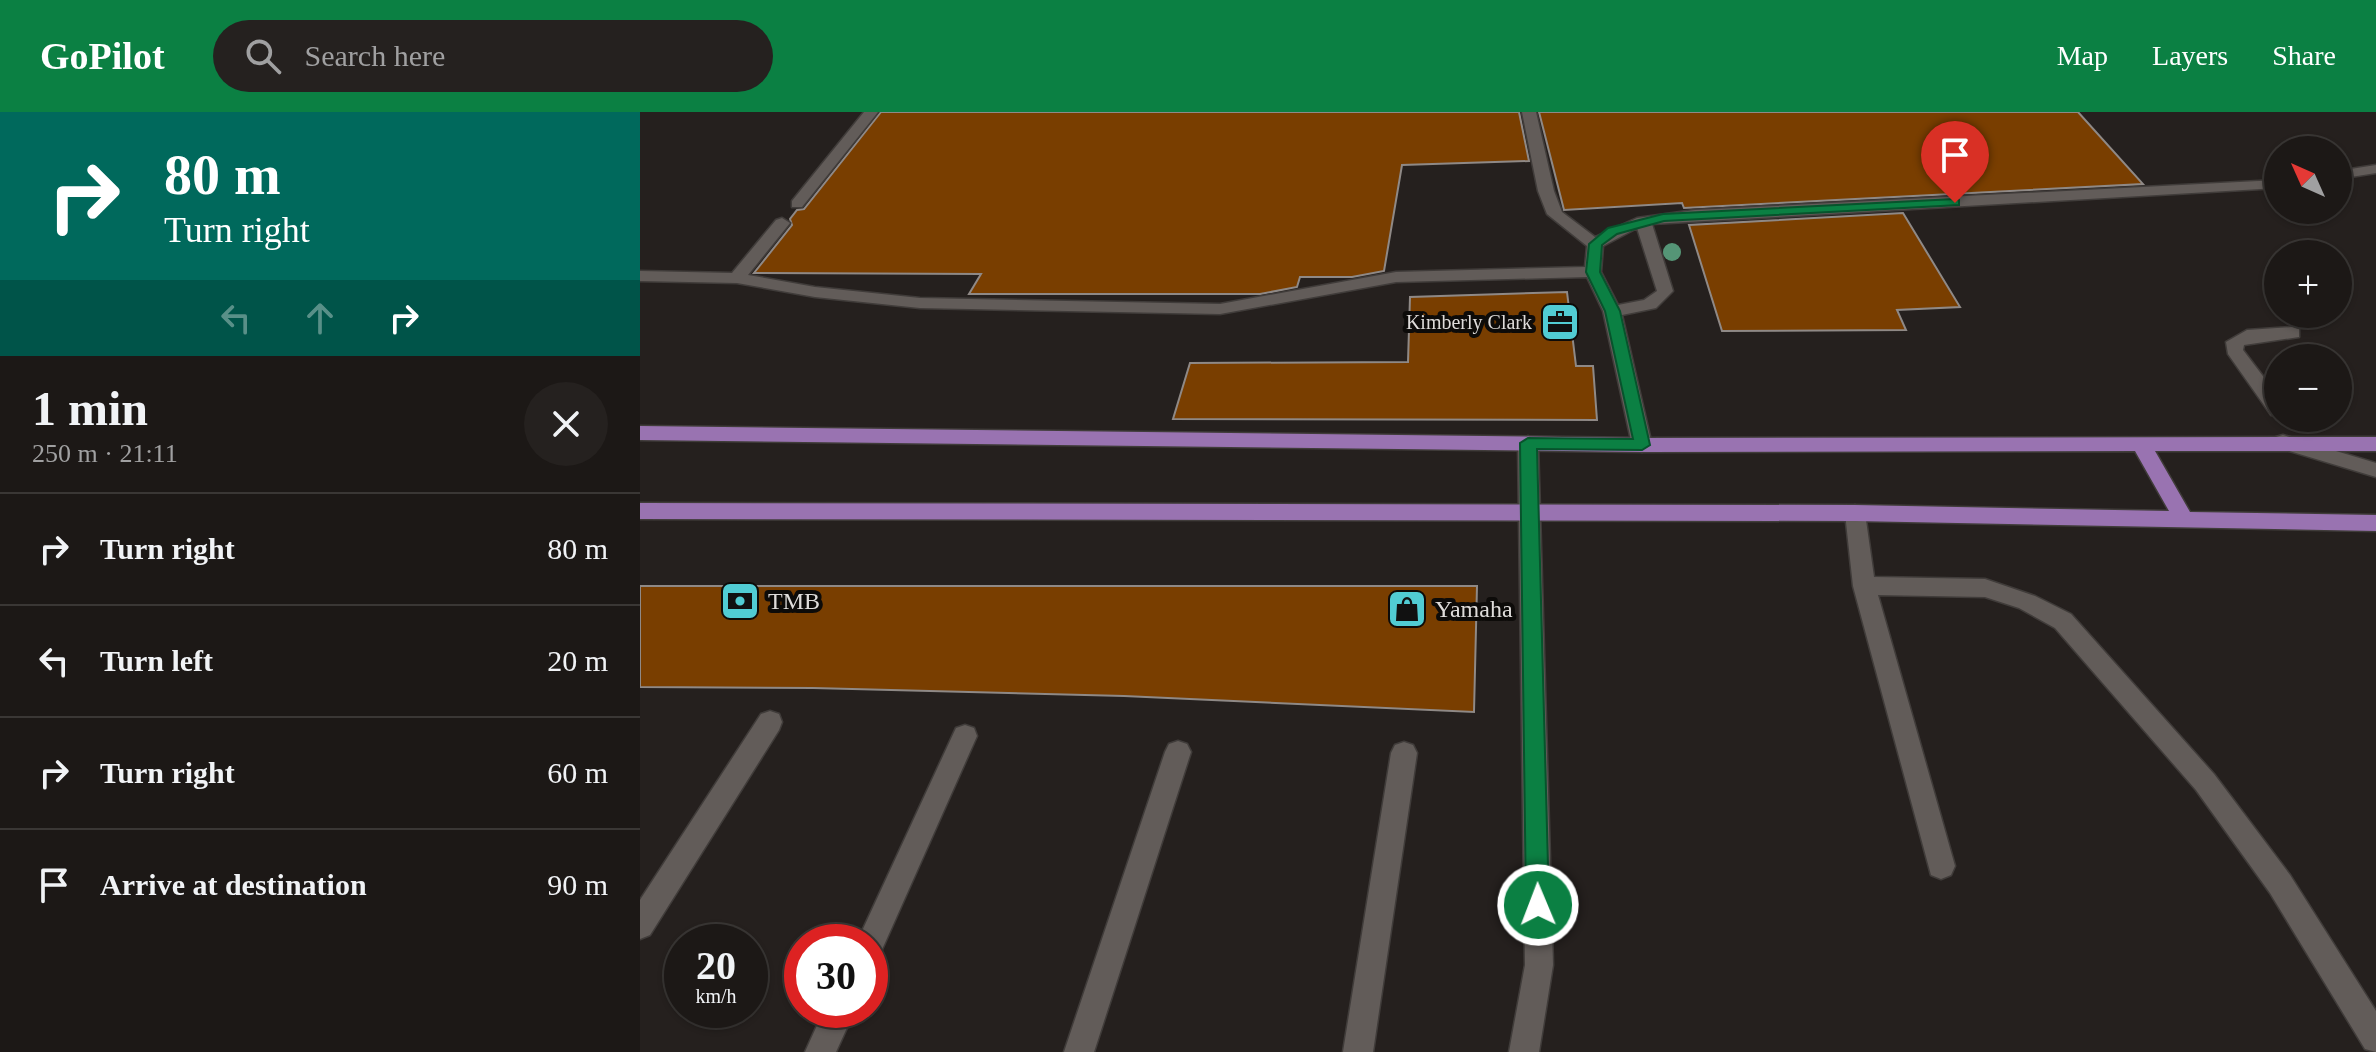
<!DOCTYPE html>
<html lang="en">
<head>
<meta charset="utf-8">
<style>
  :root { --surface:#1c1816; --page:#25211f; --text:#f1f3f6; --muted:#a0a0a1; --line:#3a3735; --accent:#0b8043 }
  body { margin:0; font-family:"Times New Roman",serif; background:var(--page); color:var(--text); height:100vh; display:flex; flex-direction:column; font-size:30px; white-space:nowrap }
  * { box-sizing:border-box; margin:0 }
  p { font-size:26px; color:var(--muted) }
  .icon { flex:none; width:44px; height:44px; fill:none; stroke:currentColor; stroke-width:2; stroke-linecap:round; stroke-linejoin:round }
  .map { position:relative; flex:1; overflow:hidden }
  .details { display:flex; flex-direction:column; background:var(--surface); width:640px }
  .details>* { flex:none }
  .top-card { background:#00695c; color:#fff; overflow:hidden }
  .needle { width:52px; rotate:315deg }
  .buttons { position:absolute; left:1624px; top:24px; display:grid; gap:16px }
  .buttons a { display:grid; place-items:center; width:88px; height:88px; border-radius:50%; background:var(--surface); box-shadow:0 2px 6px #0004,0 0 0 2px var(--line); font-size:40px }
  .speed { position:absolute; left:24px; top:812px; display:flex; gap:16px; font-size:40px; font-weight:700; text-align:center }
  .speed>* { display:grid; place-content:center; width:104px; height:104px; border-radius:50%; background:var(--surface); box-shadow:0 2px 6px #0004,0 0 0 2px var(--line); line-height:1 }
  .speed small { font-size:20px; font-weight:400 }
  .speed .limit { border:12px solid #d22; background:#fff; color:#111 }
  .pin { position:absolute; display:grid; place-items:center; width:68px; height:68px; color:#fff; margin:-82px -34px; border-radius:50% 50% 50% 0; rotate:-45deg; box-shadow:0 0 8px #0007 }
  .pin .icon { rotate:45deg }
  .me { position:absolute; width:88px; margin:-44px; rotate:359deg; stroke-linejoin:round; filter:drop-shadow(0 0 6px #0008) }
  .turn { display:flex; align-items:center; gap:28px; height:168px; padding:0 32px; font-size:36px }
  .turn .icon { width:104px; height:104px; stroke-width:2.5 }
  .turn b { display:block; font-size:56px; line-height:68px }
  .lanes { display:flex; align-items:center; height:76px; padding:0 32px; background:#0003; justify-content:center; gap:40px; direction:ltr }
  .lanes .off { opacity:.35 }
  .round { display:grid; place-items:center; flex:none; width:84px; height:84px; border-radius:42px; background:var(--page) }
  .overview { display:flex; align-items:center; justify-content:space-between; height:136px; padding:0 32px }
  h1 { font-size:48px; font-weight:800; line-height:60px }
  ul { padding:0; list-style:none }
  li { display:flex; align-items:center; gap:24px; height:112px; padding:0 32px; border-top:2px solid var(--line) }
  li div { flex:1 }
  li b { display:block; font-size:30px }
  li em { font-style:normal }
  header { display:flex; align-items:center; gap:48px; box-sizing:border-box; height:112px; padding:0 40px; background:var(--accent); color:#fff }
  header strong { font-size:38px }
  nav { display:flex; gap:44px; margin-inline-start:auto; font-size:28px }
  .search { width:560px; height:72px; background:var(--page); display:flex; align-items:center; gap:20px; box-sizing:border-box; padding:0 28px; border-radius:44px; color:var(--muted); font-size:30px }
  main { display:flex; flex:1; min-height:0 }
  .map>svg:first-child { display:block }
  .building { fill:#793e00; stroke:#8f8986; stroke-width:2 }
  .lines { fill:none; stroke-linecap:round; stroke-linejoin:round }
  .service-casing { stroke:#403c3a; stroke-width:3 }
  .minor-casing { stroke:#403c3a; stroke-width:3 }
  .primary-casing { stroke:#403c3a; stroke-width:3 }
  .service { fill:#625c59; fill-rule:evenodd }
  .minor { fill:#625c59; fill-rule:evenodd }
  .primary { fill:#9973b1; fill-rule:evenodd }
  .tree { fill:#559576 }
  .route { fill:#0b8043; stroke:#07532c; stroke-width:2 }
  .labels { text-anchor:middle; stroke-width:8; stroke-linejoin:round; paint-order:stroke }
  .far-poi-label { font-size:20px; fill:#dfdcda; stroke:#0d0b09; text-anchor:end }
  .poi-label { font-size:24px; fill:#dfdcda; stroke:#0d0b09; text-anchor:start }
</style>
</head>
<body>
<header>
<strong>GoPilot</strong>
<div class="search"><svg class="icon" aria-label="search" viewBox="0 0 24 24"><circle cx="10" cy="10" r="6"/><path d="M15 15l6 6"/></svg>Search here</div>
<nav><a>Map</a><a>Layers</a><a>Share</a></nav>
</header>
<main>
<section class="details">
<div class="top-card">
<div class="turn"><svg class="icon" aria-label="right" viewBox="0 0 24 24"><path d="M7 20v-9h11M14 6l5 5-5 5"/></svg><div><b>80 m</b>Turn right</div></div>
<div class="lanes"><svg class="icon off" aria-label="left" viewBox="0 0 24 24"><path d="M17 20v-9H6M10 6l-5 5 5 5"/></svg><svg class="icon off" aria-label="ahead" viewBox="0 0 24 24"><path d="M12 20V5M6 11l6-6 6 6"/></svg><svg class="icon" aria-label="right" viewBox="0 0 24 24"><path d="M7 20v-9h11M14 6l5 5-5 5"/></svg></div>
</div>
<div class="overview"><div><h1>1 min</h1><p>250 m · 21:11</p></div><a class="round"><svg class="icon" aria-label="close" viewBox="0 0 24 24"><path d="M6 6l12 12M18 6L6 18"/></svg></a></div>
<ul>
<li><svg class="icon" aria-label="right" viewBox="0 0 24 24"><path d="M7 20v-9h11M14 6l5 5-5 5"/></svg><div><b>Turn right</b></div><em>80 m</em></li>
<li><svg class="icon" aria-label="left" viewBox="0 0 24 24"><path d="M17 20v-9H6M10 6l-5 5 5 5"/></svg><div><b>Turn left</b></div><em>20 m</em></li>
<li><svg class="icon" aria-label="right" viewBox="0 0 24 24"><path d="M7 20v-9h11M14 6l5 5-5 5"/></svg><div><b>Turn right</b></div><em>60 m</em></li>
<li><svg class="icon" aria-label="arrive" viewBox="0 0 24 24"><path d="M6 21V4h12l-3 4 3 4H6"/></svg><div><b>Arrive at destination</b></div><em>90 m</em></li>
</ul>
</section>
<div class="map">
<svg width="1736" height="940" viewBox="0 0 1736 940">
  <rect width="100%" height="100%" fill="#25201e"/>
  <path class="building" d="M241 0H879L889 49 762 53 744 159 712 165H660L657 175 620 182H329L341 162 114 161 152 113 150 107 157 98 164 97Z
    M899 0H1438L1503 72 1044 96 1042 91 924 98Z
    M1263 101 1320 195 1257 198 1266 218 1082 219 1049 113Z
    M927 180 936 254H953L957 308 533 307 550 251 768 250 770 185Z
    M0 474H837L834 600 484 584 173 576 0 575Z"/>
  <g class="lines">
    <g class="service-casing">
      <path id="service" d="M224 0H238L162 95H152V89Z
        M882 0H896L914 79 922 100 955 125 997 106 1055 98 1638 68V76L1012 112 1033 179 1016 196 982 203 1012 333 1002 340 992 333 963 199 947 165 756 170 580 202 280 196 175 185 97 171 0 169V159L92 161 136 108 142 106 150 111 108 163 175 175 280 186 580 192 756 160 945 155 947 134 907 102 898 79ZM997 116 1017 179 1004 188 978 193 961 160 963 134Z
        M1736 53V61L1698 67V59Z
        M1215 393 1225 401 1234 465 1345 467 1395 484 1431 502 1574 662 1650 763 1736 899V940L1725 937 1630 781 1556 678 1415 516 1379 496 1345 485 1238 483 1315 754 1311 763 1301 767 1291 763 1213 474 1205 401Z"/>
    </g>
    <g class="minor-casing">
      <path id="minor" d="M1653 215 1659 217V225L1604 233 1603 238 1638 284V304L1631 303 1588 242 1586 230 1607 218Z
        M1643 323 1736 351V365L1636 335 1633 330 1636 325Z
        M888 324 898 331 913 853 899 940H869L885 853 878 331Z
        M130 599 139 602 142 610 139 618 10 823 0 827V788L121 602Z
        M325 613 334 616 337 624 240 842 230 846V830H217L316 616Z
        M538 629 547 632 551 640 454 940H424L525 640 529 632Z
        M764 630 773 633 777 641 733 940H703L751 641 755 633Z
        M184 898H215L196 940H165Z"/>
    </g>
    <g class="primary-casing">
      <path id="primary" d="M0 314 1002 326 1736 325V339H1515L1550 400 1736 403V419L1215 409 0 407V391L1215 393 1529 399 1495 339 1002 340 0 328Z"/>
    </g>
    <use href="#service" class="service"/>
    <use href="#minor" class="minor"/>
    <use href="#primary" class="primary"/>
  </g>
  <circle class="tree" cx="1032" cy="140" r="9"/>
  <path class="route" d="M1315 87 1319 88V93L1024 109 977 122 962 133 960 160 980 199 1010 333 1002 338 897 337 909 793 906 801 898 804 889 801 886 793 880 331 888 326 993 327 965 199 946 160 949 132 968 116 1023 102Z"/>
  <defs>
    <g id="office-square" transform="scale(2)"><rect x="-9" y="-9" width="18" height="18" rx="4" fill="#51ccd3" stroke="#0d0b09"/><path d="M-6-3h4V-5.5h4V-3h4V5H-6ZM-1-4.5V-3h2v-1.5ZM-6 0V1H6V0Z" fill="#111"/></g>
    <g id="bank-square" transform="scale(2)"><rect x="-9" y="-9" width="18" height="18" rx="4" fill="#51ccd3" stroke="#0d0b09"/><path d="M-6-4H6V4H-6ZM0-2.3a2.3 2.3 0 1 0 0 4.6a2.3 2.3 0 1 0 0-4.6Z" fill="#111"/></g>
    <g id="shop-square" transform="scale(2)"><rect x="-9" y="-9" width="18" height="18" rx="4" fill="#51ccd3" stroke="#0d0b09"/><path d="M-5-2.5h2.3a2.7 3.5 0 0 1 5.4 0H5L5.5 6h-11ZM-1.5-2.5h3a1.5 2.3 0 0 0-3 0Z" fill="#111"/></g>
  </defs>
  <g fill-rule="evenodd">
    <use href="#office-square" x="920" y="210"/>
    <use href="#bank-square" x="100" y="489"/>
    <use href="#shop-square" x="767" y="497"/>
  </g>
  <g class="labels">
    <g class="far-poi-label">
      <text x="892" y="217">Kimberly Clark</text>
    </g>
    <g class="poi-label">
      <text x="128" y="497">TMB</text>
      <text x="795" y="505">Yamaha</text>
    </g>
  </g>
</svg>
<div class="buttons">
<a><svg class="needle" viewBox="-14 -14 28 28"><path d="M0-13l5 13h-10z" fill="#e53935"/><path d="M0 13l5-13h-10z" fill="#a0a0a1"/></svg></a>
<a>+</a>
<a>−</a>
</div>
<div class="speed"><div>20<small>km/h</small></div><div class="limit">30</div></div>
<div class="pin" style="left:1315px;top:91px;background:#d93025"><svg class="icon" aria-label="arrive" viewBox="0 0 24 24"><path d="M6 21V4h12l-3 4 3 4H6"/></svg></div>
<svg class="me" style="left:898px;top:793px" viewBox="-20 -20 40 40"><circle r="17" fill="#0b8043" stroke="#fff" stroke-width="3"/><path d="M0-11L8 9 0 5-8 9z" fill="#fff"/></svg>
</div>
</main>
</body>
</html>
